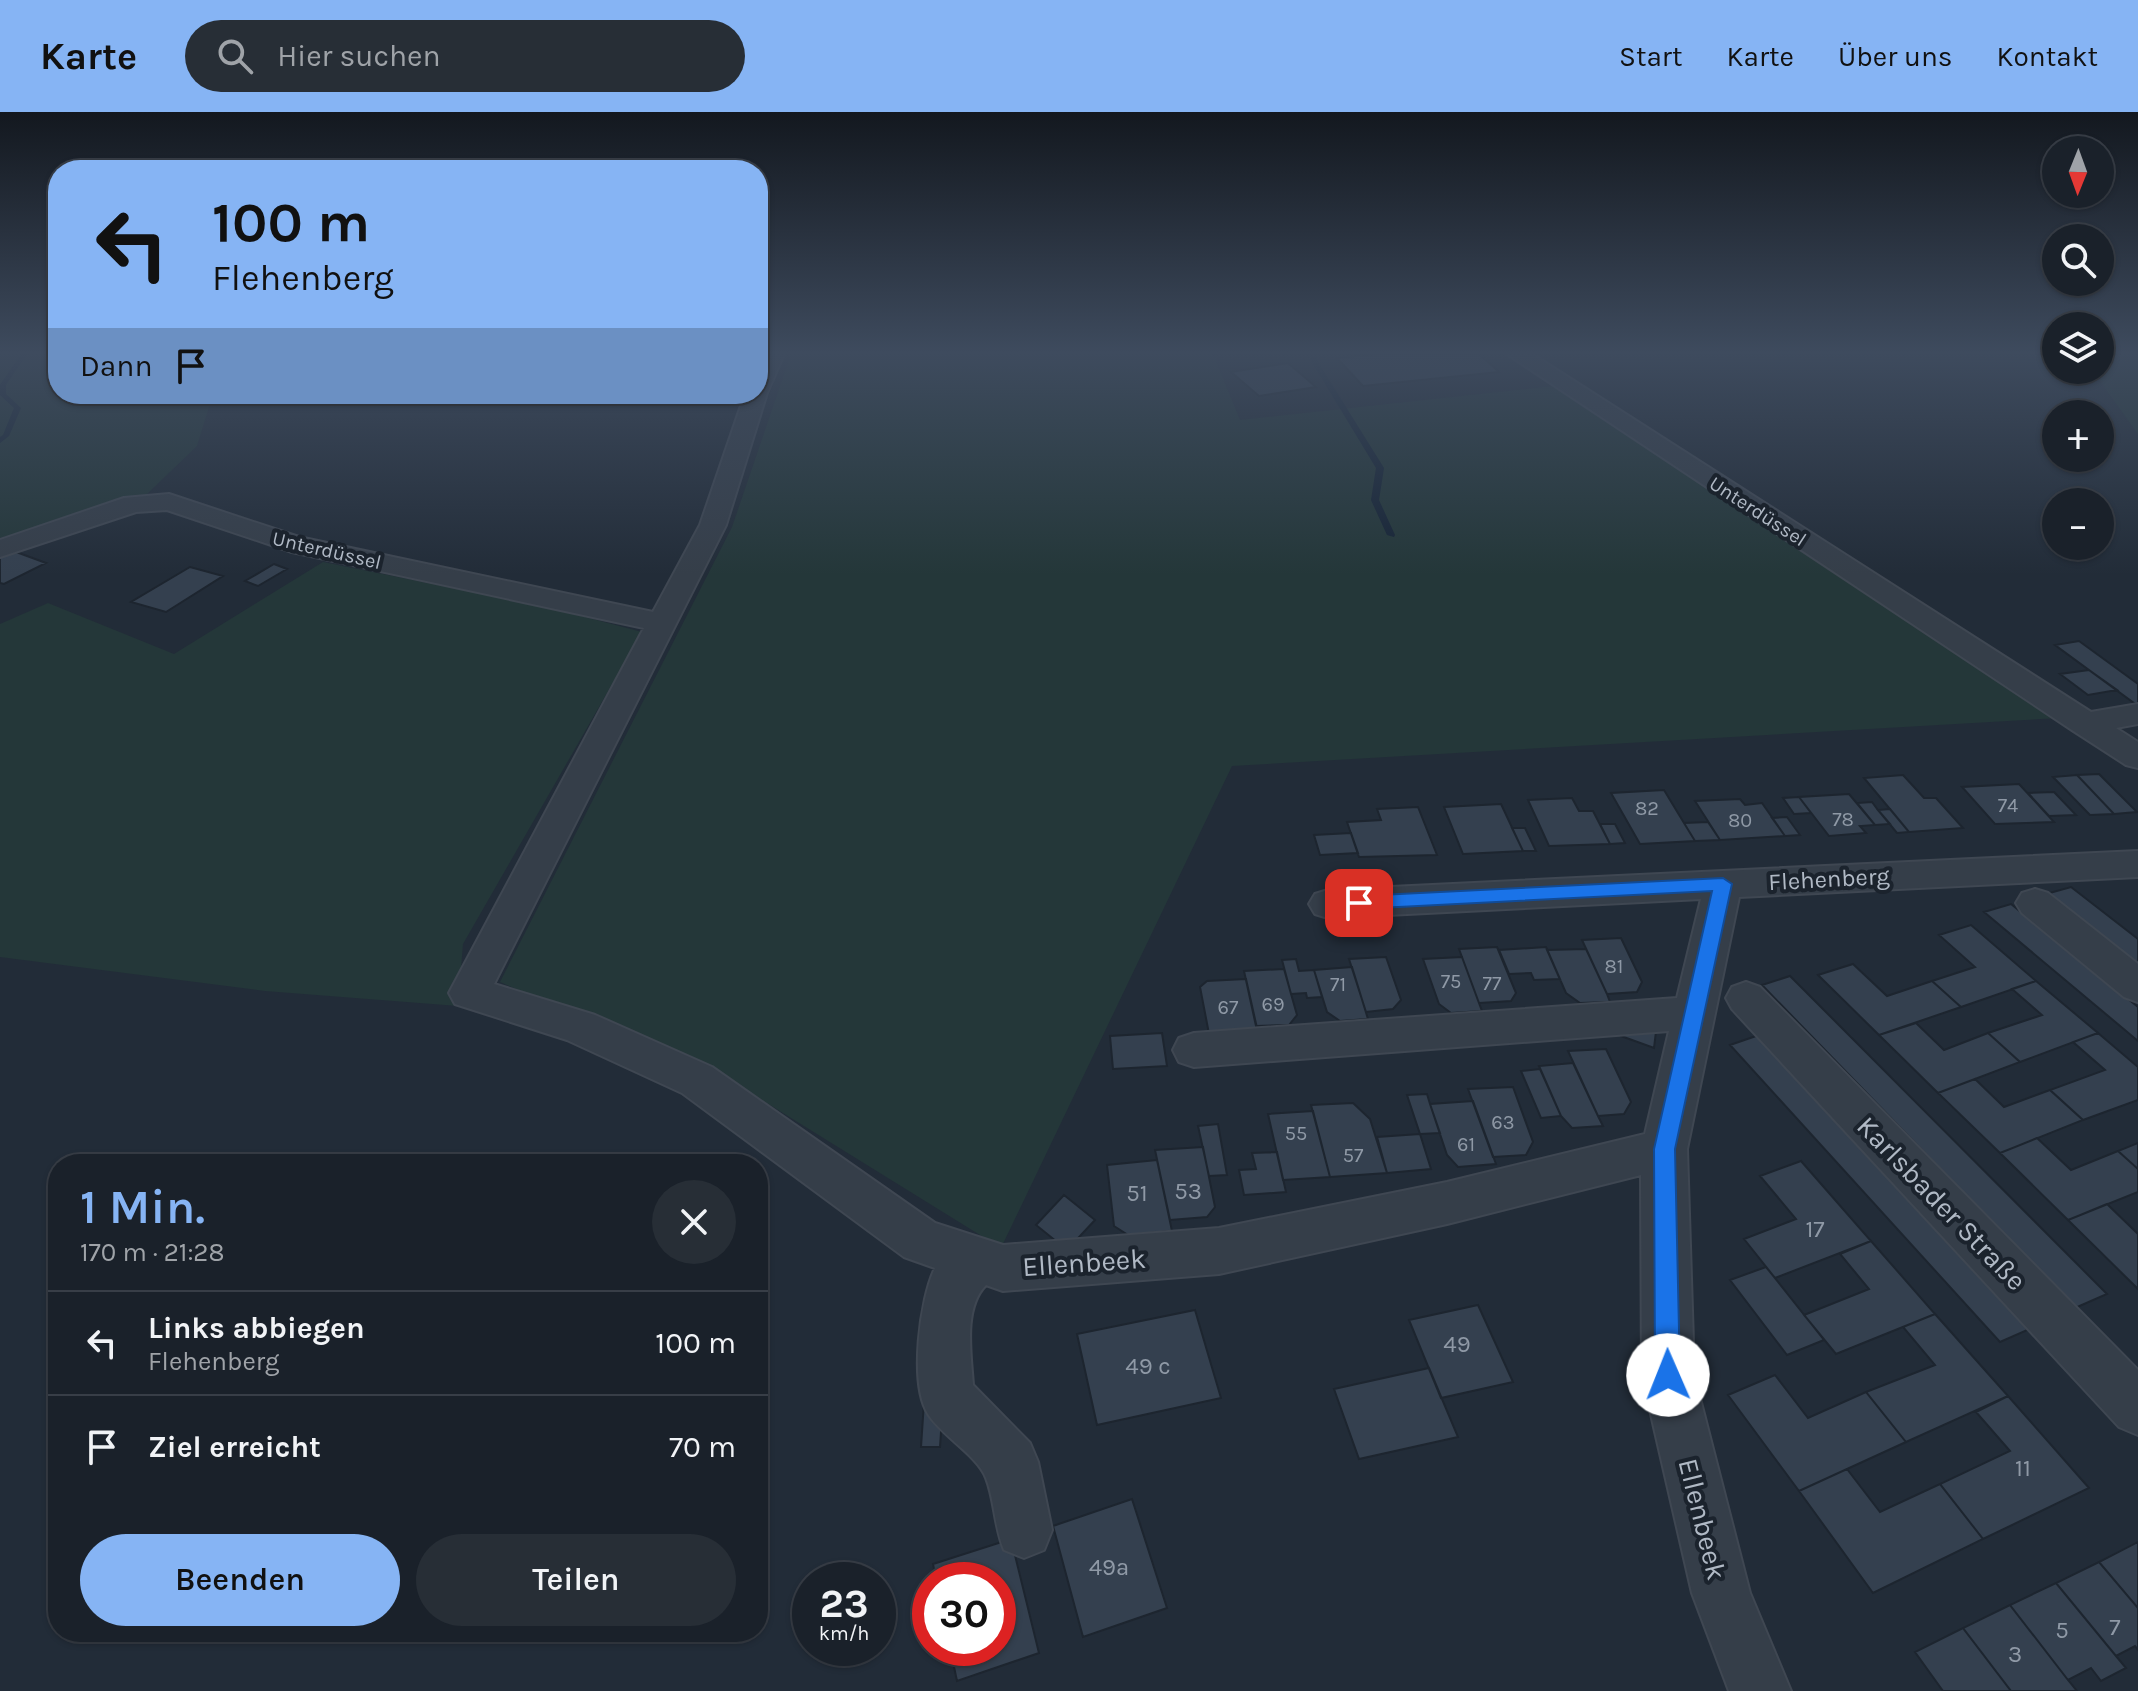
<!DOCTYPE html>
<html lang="de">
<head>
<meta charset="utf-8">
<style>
  :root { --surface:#1a212a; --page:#272e36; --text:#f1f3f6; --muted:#9fa3a8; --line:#383e47; --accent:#86b4f4 }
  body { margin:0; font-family:Karla,sans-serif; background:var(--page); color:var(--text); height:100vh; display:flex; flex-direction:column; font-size:30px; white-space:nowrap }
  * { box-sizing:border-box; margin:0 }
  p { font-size:26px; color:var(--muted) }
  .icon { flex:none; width:44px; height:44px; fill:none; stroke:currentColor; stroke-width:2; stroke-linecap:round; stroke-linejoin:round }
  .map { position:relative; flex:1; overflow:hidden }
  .side { position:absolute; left:48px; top:1042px; width:720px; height:488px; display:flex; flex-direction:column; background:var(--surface); border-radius:32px; box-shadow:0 2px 6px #0004,0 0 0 2px var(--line) }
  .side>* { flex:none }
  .top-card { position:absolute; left:48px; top:48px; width:720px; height:244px; border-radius:32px; box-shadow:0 2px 6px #0004,0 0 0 2px var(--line); background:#86b4f4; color:#111; overflow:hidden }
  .needle { width:52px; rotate:181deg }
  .fabs { position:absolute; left:2042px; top:24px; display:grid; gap:16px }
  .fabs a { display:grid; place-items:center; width:72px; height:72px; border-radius:50%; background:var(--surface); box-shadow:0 2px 6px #0004,0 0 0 2px var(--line); font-size:40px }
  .speed { position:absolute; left:792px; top:1450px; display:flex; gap:16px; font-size:40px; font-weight:700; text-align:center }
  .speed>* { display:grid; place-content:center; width:104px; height:104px; border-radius:50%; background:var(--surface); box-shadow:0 2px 6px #0004,0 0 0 2px var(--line); line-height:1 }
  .speed small { font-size:20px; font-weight:400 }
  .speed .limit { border:12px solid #d22; background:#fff; color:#111 }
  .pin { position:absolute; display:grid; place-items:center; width:68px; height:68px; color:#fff; margin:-34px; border-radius:16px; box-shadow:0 4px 12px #0006 }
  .me { position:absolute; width:88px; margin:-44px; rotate:359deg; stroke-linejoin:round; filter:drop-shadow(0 0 6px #0008) }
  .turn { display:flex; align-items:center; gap:28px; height:168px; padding:0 32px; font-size:36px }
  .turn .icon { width:104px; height:104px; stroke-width:2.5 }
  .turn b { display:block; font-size:56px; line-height:68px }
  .then { display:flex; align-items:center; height:76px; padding:0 32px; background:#0003; gap:16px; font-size:30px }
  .round { display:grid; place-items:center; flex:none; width:84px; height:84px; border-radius:42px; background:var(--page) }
  .head { display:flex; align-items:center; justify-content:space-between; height:136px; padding:0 32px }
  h1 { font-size:48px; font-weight:600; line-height:60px; color:var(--accent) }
  .action { display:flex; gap:16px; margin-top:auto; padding:16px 32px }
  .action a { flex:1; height:92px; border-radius:48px; background:var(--accent); color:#111; font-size:32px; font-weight:600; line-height:92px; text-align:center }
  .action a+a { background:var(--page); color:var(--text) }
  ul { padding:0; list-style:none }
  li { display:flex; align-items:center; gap:24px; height:104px; padding:0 32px; border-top:2px solid var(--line) }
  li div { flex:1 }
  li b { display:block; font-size:30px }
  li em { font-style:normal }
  header { display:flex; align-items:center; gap:48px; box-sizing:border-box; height:112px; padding:0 40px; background:var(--accent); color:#111 }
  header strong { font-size:38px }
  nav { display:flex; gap:44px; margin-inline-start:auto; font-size:28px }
  .search { width:560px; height:72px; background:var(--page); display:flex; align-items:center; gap:20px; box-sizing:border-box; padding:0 28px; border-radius:44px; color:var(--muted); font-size:30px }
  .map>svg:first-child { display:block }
  .green { fill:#243739 }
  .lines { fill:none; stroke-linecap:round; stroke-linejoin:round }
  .stream { fill:#162435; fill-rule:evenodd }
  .building { fill:#34404f; stroke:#1d252f; stroke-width:2 }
  .minor-casing { stroke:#3f4752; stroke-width:4 }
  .minor { fill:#353e49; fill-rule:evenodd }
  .route { fill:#1a73e8; stroke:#114b97; stroke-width:2 }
  .labels { text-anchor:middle; stroke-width:8; stroke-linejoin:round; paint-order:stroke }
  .far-street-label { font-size:20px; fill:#b0b9c5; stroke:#1b232d }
  .number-label { font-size:20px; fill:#8f99a6 }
  .street-label { font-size:24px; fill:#b0b9c5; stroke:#1b232d }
  .near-number-label { font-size:24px; fill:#8f99a6 }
  .near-street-label { font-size:28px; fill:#b0b9c5; stroke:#1b232d }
</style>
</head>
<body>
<header>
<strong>Karte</strong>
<div class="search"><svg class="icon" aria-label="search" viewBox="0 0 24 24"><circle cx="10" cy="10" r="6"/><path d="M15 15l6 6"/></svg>Hier suchen</div>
<nav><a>Start</a><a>Karte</a><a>Über uns</a><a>Kontakt</a></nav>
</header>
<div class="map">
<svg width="2138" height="1579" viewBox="0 0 2138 1579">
  <rect width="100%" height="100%" fill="#222c38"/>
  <path class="green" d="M0 242H58V282H213L197 334 146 383 0 429Z
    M791 242H1213L1240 308 1553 274 2077 605 1232 654 1001 1136 733 970 500 870 732 415Z
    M2100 242H2138V322L2092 258H2100Z
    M323 450 547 495 642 520 463 832 458 894 265 879 0 845V512L48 491 174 542Z"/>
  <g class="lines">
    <path class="stream" d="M21 242H27L6 273V282L21 296 9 324 0 331V325L3 323 14 296 0 283V273Z
      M1313 245 1316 247 1384 356 1379 388 1395 423 1394 425 1387 423 1371 388 1376 356 1310 247Z"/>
  </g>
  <path class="building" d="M1379 242H1479L1499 260 1363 274 1337 246Z
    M1288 251 1316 275 1259 284 1231 260Z
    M8 437 46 451 4 472 0 471V441Z
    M274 452 287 457 258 474 245 469Z
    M190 455 223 464 166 500 131 490Z
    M2079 529 2138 572V594L2055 533Z
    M2089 558 2117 578 2088 583 2060 562Z
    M2099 662 2137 700 2114 702 2077 663Z
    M1903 663 1924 686H1936L1963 716 1909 720 1864 666Z
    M2077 663 2114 702 2090 703 2053 665Z
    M2019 672 2054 710 1995 712 1962 675Z
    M1664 678 1684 711 1695 729 1640 732 1611 681Z
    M2054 680 2076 703 2049 704 2028 681Z
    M1849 682 1875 713 1860 714 1866 721 1829 724 1799 685Z
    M1799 685 1811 701 1794 702 1783 686Z
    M1572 686 1579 699H1593L1610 732 1549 734 1528 688Z
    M1740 687 1745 693 1762 691 1785 724 1720 728 1695 689Z
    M1872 690 1878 698 1890 712 1875 713 1857 691Z
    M1501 692 1523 739 1463 742 1444 695Z
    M1418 695 1437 743 1359 745 1347 710 1381 708 1377 697Z
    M1890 697 1909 720 1897 721 1878 698Z
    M1787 705 1800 723 1785 724 1772 706Z
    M1708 710 1720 728 1695 729 1684 711Z
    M1600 712H1615L1625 731 1610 732Z
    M1512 716H1525L1536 739H1523Z
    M1351 721 1358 741 1320 743 1314 723Z
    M2071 775 2138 827V857L2046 782Z
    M2011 792 2138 895V929L1984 800Z
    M1971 813 2036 869 1961 895 1932 869 1975 855 1939 823Z
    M1621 826 1642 870 1637 880 1607 882 1582 828Z
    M1497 835 1516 881 1511 889 1479 891 1459 837Z
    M1546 835 1560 867 1534 868 1531 861 1509 862 1499 838Z
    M1586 837 1607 882 1610 890 1580 891 1566 881 1547 838Z
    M1386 845 1401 888 1393 897 1366 900 1349 847Z
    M1462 845 1479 891 1482 899 1451 901 1439 892 1423 847Z
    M1296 847 1299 859 1314 858 1322 885 1307 886 1306 881 1291 882 1282 848Z
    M1853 852 1887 884 1932 869 1961 895 1879 923 1818 863Z
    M1352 855 1368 907 1340 909 1327 900 1314 858Z
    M1284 857 1297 903 1289 913 1256 914 1244 859Z
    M1790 864 2107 1182 2075 1196 1762 873Z
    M1246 867 1259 925 1210 927 1200 875 1207 869Z
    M2036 869 2098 921 2020 950 1988 921 2042 903 2012 877Z
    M1657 911 1654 936 1621 924 1624 912Z
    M1916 911 1944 938 1988 921 2020 950 1938 981 1879 923Z
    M1162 921 1167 954 1113 957 1110 924Z
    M2098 921 2138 955V988L2083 1008 2050 978 2105 958 2073 930Z
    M1759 923 2032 1216 2000 1230 1730 933Z
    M1606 937 1631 990 1624 1002 1598 1004 1568 939Z
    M1573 951 1598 1004 1603 1014 1572 1016 1561 1004 1539 954Z
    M1540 957 1561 1004 1541 1006 1521 959Z
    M1975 967 2004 995 2050 978 2083 1008 2000 1041 1938 981Z
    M1513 975 1533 1030 1526 1043 1493 1045 1468 977Z
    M1427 982 1430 992 1440 1021 1420 1022 1407 983Z
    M1473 989 1496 1052 1458 1055 1447 1043 1430 992Z
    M1353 991 1370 1007 1387 1061 1330 1065 1311 993Z
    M1313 999 1330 1065 1283 1068 1268 1002Z
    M1218 1012 1227 1063 1209 1064 1198 1014Z
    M1420 1022 1431 1057 1387 1061 1377 1025Z
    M2037 1026 2071 1058 2118 1039 2138 1057V1080L2068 1108 2000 1041Z
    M2138 1031V1057L2118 1039Z
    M1203 1035 1215 1095 1207 1105 1170 1108 1155 1038Z
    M1277 1040 1286 1080 1244 1083 1239 1058 1256 1057 1252 1041Z
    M1157 1048 1172 1119 1128 1123 1114 1114 1107 1053Z
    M1801 1049 1871 1129 1775 1166 1744 1127 1796 1107 1760 1064Z
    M1064 1083 1095 1108 1067 1138 1036 1113Z
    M2107 1092 2138 1122V1177L2068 1108Z
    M1871 1129 1935 1202 1836 1242 1804 1203 1869 1177 1840 1142Z
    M1766 1155 1775 1166 1824 1228 1787 1243 1730 1168Z
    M1478 1193 1513 1270 1441 1286 1409 1208Z
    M1195 1198 1221 1286 1097 1313 1077 1222Z
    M1935 1202 2008 1284 1906 1330 1866 1280 1935 1253 1903 1215Z
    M1429 1256 1458 1325 1359 1347 1334 1277Z
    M1775 1263 1808 1306 1866 1280 1906 1330 1799 1379 1728 1283Z
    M2008 1284 2089 1376 1983 1427 1940 1372 2010 1339 1976 1300Z
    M924 1290H943L940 1335H921Z
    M1847 1357 1880 1400 1940 1372 1983 1427 1873 1481 1799 1379Z
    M1132 1387 1167 1496 1083 1525 1053 1414Z
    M1011 1427 1039 1541 957 1569 950 1536H998V1468H936L933 1452Z
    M2138 1430V1496L2099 1450Z
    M2099 1450 2138 1496V1538L2135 1534 2116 1544 2056 1471Z
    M2056 1471 2116 1544 2126 1556 2101 1569 2091 1556 2068 1568 2010 1493Z
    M2010 1493 2068 1568 2077 1579H2011L1963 1516Z
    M1963 1516 2011 1579H1943L1915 1540Z"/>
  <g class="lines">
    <g class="minor-casing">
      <path id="minor" d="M762 242H784L767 281 726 413 494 872 595 903 712 955 935 1111 1003 1133 1219 1116 1447 1070 1645 1022 1669 919 1194 955 1179 950 1173 938 1179 926 1194 921 1677 886 1701 787 1328 806 1315 802 1309 792 1315 782 1328 778 2138 739V765L1739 785 1687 1037 1694 1263 1750 1481 1791 1579H1729L1692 1481 1642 1263 1641 1063 1447 1112 1219 1162 1003 1179 986 1173C963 1196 971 1242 973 1273L1030 1331 1038 1350 1052 1418 1044 1438 1024 1446 1004 1438C994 1414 995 1389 986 1366 978 1344 941 1323 928 1302 909 1271 920 1187 935 1156L904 1145 682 981 567 928 455 892 449 881 644 516 292 440 167 398 136 400 0 445V428L124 386 169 382 299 425 653 500 700 413 745 282H758V251Z
        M1507 242H1532L2091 600 2138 592V612L2116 616 2138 630V656L2126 653 2072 618Z
        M2035 777 2048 781 2138 852V890L2124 885 2022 801 2016 791 2022 781Z
        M1746 870 1760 875 2138 1258V1323L2119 1315 1732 897 1726 886 1732 875Z"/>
    </g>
    <use href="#minor" class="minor"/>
  </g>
  <linearGradient id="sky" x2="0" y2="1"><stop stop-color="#13181f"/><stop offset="0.52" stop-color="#3e4b5e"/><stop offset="1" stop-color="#3e4b5e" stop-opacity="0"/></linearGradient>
  <rect width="2138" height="463" fill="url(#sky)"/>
  <path class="route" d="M1723 766 1732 772 1675 1037 1680 1263 1677 1272 1668 1276 1659 1272 1655 1263 1654 1037 1712 779 1359 797 1349 791 1359 784Z"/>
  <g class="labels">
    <g class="far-street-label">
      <text transform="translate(1758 399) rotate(33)" y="7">Unterdüssel</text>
      <text transform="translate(327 438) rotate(13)" y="7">Unterdüssel</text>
    </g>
    <g class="number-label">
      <text x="2008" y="700">74</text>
      <text x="1647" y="703">82</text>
      <text x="1843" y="714">78</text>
      <text x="1740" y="715">80</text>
      <text x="1614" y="861">81</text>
      <text x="1451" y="876">75</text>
      <text x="1492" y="878">77</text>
      <text x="1338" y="879">71</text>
      <text x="1273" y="899">69</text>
      <text x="1228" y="902">67</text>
      <text x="1503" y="1017">63</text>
      <text x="1296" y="1028">55</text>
      <text x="1466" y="1039">61</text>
      <text x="1353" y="1050">57</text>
    </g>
    <g class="street-label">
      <text transform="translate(1829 767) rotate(-3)" y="8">Flehenberg</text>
    </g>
    <g class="near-number-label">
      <text x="1188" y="1087">53</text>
      <text x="1137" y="1089">51</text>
      <text x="1815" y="1125">17</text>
      <text x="1457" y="1240">49</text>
      <text x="1148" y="1262">49 c</text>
      <text x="2023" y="1364">11</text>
      <text x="1109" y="1463">49a</text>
      <text x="2115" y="1523">7</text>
      <text x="2062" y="1526">5</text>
      <text x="2015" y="1550">3</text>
    </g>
    <g class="near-street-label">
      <text transform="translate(1942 1091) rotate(46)" y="10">Karlsbader Straße</text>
      <text transform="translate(1084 1150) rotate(-4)" y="10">Ellenbeek</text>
      <text transform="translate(1703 1407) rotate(76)" y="10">Ellenbeek</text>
    </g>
  </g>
</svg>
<div class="fabs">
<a><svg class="needle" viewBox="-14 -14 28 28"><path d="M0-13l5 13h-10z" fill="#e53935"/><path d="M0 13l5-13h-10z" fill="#9fa3a8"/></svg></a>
<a><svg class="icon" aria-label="search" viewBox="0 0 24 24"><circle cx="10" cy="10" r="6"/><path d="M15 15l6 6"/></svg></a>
<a><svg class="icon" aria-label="layers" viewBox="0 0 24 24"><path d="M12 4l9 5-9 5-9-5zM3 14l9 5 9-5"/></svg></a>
<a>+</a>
<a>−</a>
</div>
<div class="speed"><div>23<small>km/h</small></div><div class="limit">30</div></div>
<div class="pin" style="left:1359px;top:791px;background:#d93025"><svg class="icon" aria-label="arrive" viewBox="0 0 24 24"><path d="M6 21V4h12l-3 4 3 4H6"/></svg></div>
<svg class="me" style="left:1668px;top:1263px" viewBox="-20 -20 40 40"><circle r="19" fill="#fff"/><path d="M0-13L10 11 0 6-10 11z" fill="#1a73e8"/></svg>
<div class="top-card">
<div class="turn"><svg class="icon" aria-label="left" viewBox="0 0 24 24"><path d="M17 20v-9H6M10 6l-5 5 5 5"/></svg><div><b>100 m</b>Flehenberg</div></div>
<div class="then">Dann<svg class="icon" aria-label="arrive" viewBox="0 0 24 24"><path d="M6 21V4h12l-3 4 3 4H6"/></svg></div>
</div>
<section class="side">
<div class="head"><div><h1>1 Min.</h1><p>170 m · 21:28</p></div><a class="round"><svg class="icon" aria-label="close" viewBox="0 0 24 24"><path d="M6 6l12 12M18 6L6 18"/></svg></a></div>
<ul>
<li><svg class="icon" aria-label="left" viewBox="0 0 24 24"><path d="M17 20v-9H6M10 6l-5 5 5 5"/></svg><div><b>Links abbiegen</b><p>Flehenberg</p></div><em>100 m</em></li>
<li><svg class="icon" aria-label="arrive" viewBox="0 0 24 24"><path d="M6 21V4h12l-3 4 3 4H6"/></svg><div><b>Ziel erreicht</b></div><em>70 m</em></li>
</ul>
<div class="action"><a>Beenden</a><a>Teilen</a></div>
</section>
</div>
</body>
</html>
